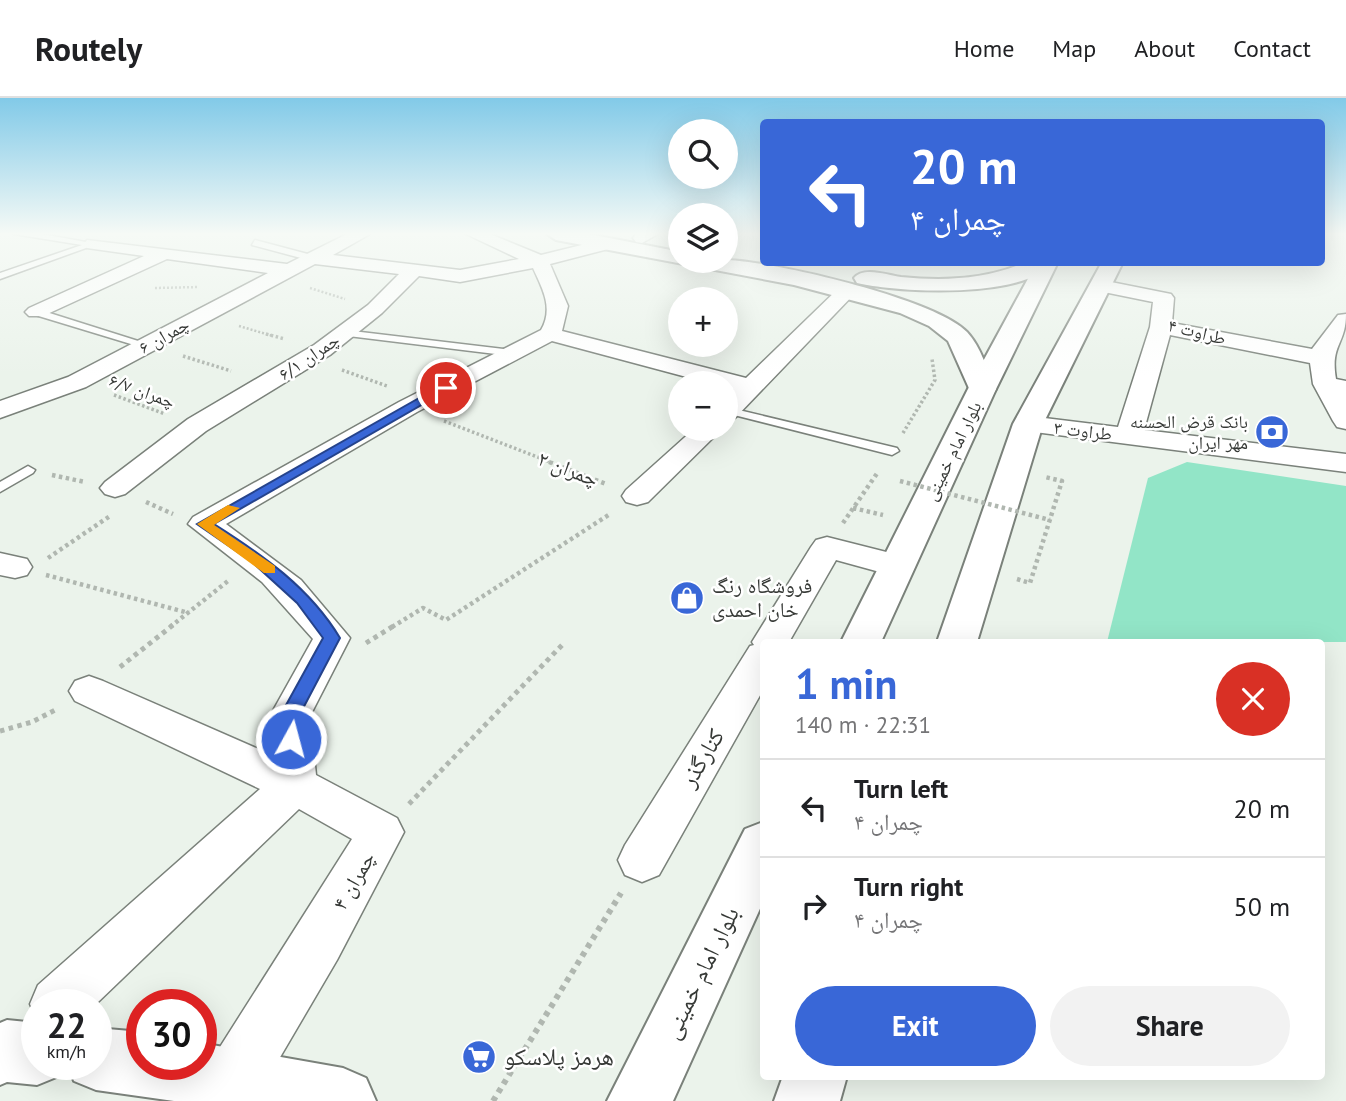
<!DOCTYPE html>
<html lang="en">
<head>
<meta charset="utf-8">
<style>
  :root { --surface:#fff; --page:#f2f2f2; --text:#202124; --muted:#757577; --line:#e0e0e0; --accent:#3967d7 }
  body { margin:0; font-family:"PT Sans","Noto Naskh Arabic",sans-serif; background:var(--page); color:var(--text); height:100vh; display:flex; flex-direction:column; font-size:26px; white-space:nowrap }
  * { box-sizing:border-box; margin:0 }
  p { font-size:23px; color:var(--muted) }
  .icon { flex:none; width:38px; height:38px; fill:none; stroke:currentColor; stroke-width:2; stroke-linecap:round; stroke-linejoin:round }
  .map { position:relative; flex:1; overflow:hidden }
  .side { position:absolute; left:760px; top:541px; width:565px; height:441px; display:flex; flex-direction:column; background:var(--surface); border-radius:7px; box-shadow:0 7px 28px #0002 }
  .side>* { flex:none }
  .guide { position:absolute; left:760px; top:21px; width:565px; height:147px; border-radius:7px; box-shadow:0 7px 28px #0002; background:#3967d7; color:#fff; overflow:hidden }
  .buttons { position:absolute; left:668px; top:21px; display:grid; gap:14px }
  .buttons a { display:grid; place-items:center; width:70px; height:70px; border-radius:50%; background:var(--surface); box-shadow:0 7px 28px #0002; font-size:35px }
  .speed { position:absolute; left:21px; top:891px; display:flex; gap:14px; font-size:35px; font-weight:700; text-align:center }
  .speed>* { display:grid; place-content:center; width:91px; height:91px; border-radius:50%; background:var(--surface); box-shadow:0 7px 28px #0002; line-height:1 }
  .speed small { font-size:18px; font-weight:400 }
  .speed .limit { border:10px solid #d22; background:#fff; color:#111 }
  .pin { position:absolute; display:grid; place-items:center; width:60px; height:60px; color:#fff; margin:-30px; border:4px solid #fff; border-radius:50%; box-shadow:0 2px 7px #0007 }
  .me { position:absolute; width:77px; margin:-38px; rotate:7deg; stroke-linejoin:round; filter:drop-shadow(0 0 5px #0008) }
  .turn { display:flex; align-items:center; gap:24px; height:147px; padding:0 35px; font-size:32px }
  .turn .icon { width:91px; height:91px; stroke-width:2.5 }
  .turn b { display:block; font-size:49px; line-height:60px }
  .round { display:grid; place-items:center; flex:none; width:74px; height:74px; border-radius:37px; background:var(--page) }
  .overview { display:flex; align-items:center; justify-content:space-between; height:119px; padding:0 35px }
  h1 { font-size:42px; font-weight:700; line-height:52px; color:var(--accent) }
  .primary-button { display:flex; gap:14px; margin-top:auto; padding:14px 35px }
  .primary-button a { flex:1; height:80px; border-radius:42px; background:var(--accent); color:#fff; font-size:28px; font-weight:700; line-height:80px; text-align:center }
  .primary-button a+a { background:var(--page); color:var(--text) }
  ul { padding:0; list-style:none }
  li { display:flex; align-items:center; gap:21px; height:98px; padding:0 35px; border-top:2px solid var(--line) }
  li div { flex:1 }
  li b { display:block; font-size:26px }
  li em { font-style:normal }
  header { display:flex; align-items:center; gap:42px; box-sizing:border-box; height:98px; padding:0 35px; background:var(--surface); border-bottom:2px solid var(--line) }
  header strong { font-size:33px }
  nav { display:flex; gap:38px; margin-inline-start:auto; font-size:24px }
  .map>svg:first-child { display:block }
  .building { fill:#92e5c7 }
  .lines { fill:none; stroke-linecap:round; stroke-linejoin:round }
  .lane-casing { stroke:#7a817a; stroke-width:3 }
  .street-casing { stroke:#7a817a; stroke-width:3 }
  .secondary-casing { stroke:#7a817a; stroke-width:4 }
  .primary-casing { stroke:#7a817a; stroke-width:4 }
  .path-far4 { stroke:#b0b7b0; stroke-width:2.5; stroke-dasharray:2 2; stroke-linecap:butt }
  .path-far3 { stroke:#b0b7b0; stroke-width:3.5; stroke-dasharray:2.5 2.5; stroke-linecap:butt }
  .path-far2 { stroke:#b0b7b0; stroke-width:4.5; stroke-dasharray:3.5 3.5; stroke-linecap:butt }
  .path-far1 { stroke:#b0b7b0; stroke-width:5; stroke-dasharray:4.5 4.5; stroke-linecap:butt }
  .path { stroke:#b0b7b0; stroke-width:6; stroke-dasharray:5 5; stroke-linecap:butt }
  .lane { fill:#fff; fill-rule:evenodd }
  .street { fill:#fff; fill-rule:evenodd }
  .secondary { fill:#fff; fill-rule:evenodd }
  .primary { fill:#fff; fill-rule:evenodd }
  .path-bridge { stroke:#b0b7b0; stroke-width:4.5; stroke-dasharray:3.5 3.5; stroke-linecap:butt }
  .route { fill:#3967d7; stroke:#25438c; stroke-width:2 }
  .slow { fill:#f59e0b }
  .labels { text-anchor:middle; stroke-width:5; stroke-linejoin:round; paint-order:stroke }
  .far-street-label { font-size:18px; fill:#363936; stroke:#fff }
  .far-poi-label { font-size:18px; fill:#363936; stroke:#fff; text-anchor:end }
  .street-label { font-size:21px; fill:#363936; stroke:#fff }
  .poi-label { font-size:21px; fill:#363936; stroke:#fff; text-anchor:start }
  .near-street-label { font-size:24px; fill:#363936; stroke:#fff }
  .near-poi-label { font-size:24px; fill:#363936; stroke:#fff; text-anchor:start }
</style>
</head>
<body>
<header>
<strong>Routely</strong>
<nav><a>Home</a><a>Map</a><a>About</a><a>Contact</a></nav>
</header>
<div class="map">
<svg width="1346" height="1003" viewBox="0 0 1346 1003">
  <rect width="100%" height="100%" fill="#ebf3eb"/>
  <path class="building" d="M1187 364 1346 388V544H1107L1148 380Z"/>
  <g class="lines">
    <g class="lane-casing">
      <path id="lane" d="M14 136H42L97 146 0 181V175L82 147Z
        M255 142 319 159 321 161 316 164 252 147Z
        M32 212H40L154 248 144 250 32 216Z
        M344 232 513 252 519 255 513 258 340 237 338 235Z
        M726 309 897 350 899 353 892 357 726 315Z
        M28 368 35 372 33 375 0 394V384Z"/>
    </g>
    <g class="street-casing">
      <path id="street" d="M347 136H370L333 157 460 172 519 161 466 136H490L541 157 606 141 612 142 615 146 612 150 550 166 568 208 562 233 746 280 841 188H855L858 192 735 320 726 322V299L734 292 726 290V285H709L552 243 417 314 226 426 301 482 350 540 310 618 316 677 397 720 404 734 337 862 255 1002 217 1003 205 981 213 960 352 741 299 711 96 906H37V923L30 906 38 887 260 691 75 603 69 593 75 583 89 578 103 583 272 657 270 618 313 541 262 484 188 426 193 419 399 304 541 232C554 210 542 190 533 170L460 184 419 178 382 215 330 257 206 333 125 396 115 399 105 396 100 390 105 384 188 321 314 247 368 207 399 176 315 166 86 289 0 320V303L68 279 268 175 167 161 43 218H29L25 214 29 210 144 158 87 150 84 146 87 142 287 166Z
        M636 136H658L642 145 636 144 633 140Z
        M1101 182 1171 196 1174 200 1172 225 1312 251 1338 217 1346 216C1346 247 1330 246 1336 281L1346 283V331L1337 329 1333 323 1313 286 1310 265 1170 237 1144 332 1346 356V374L1019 332 1015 326 1019 320 1028 318 1118 329 1150 229 1153 204 1094 192 1091 188 1094 184Z
        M694 331H722L648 404 637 407 626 404 622 398 626 392Z
        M827 439 910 460 915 468 910 476 898 479 836 462 789 544H763V592L659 777 642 784 625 777 618 762 625 747 750 548 754 547 752 544 811 449 816 442Z
        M0 455 27 461 32 469 27 477 15 480 0 477Z"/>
    </g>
    <g class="secondary-casing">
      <path id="secondary" d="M547 136H589L681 154V163C696 163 714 162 728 162 776 164 935 201 967 234 981 249 987 272 996 291L992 297H972L948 243 929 228 900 215 794 187 556 142Z
        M1026 164H1054C1024 201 900 195 857 185L854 180C863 168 888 177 901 179 943 183 986 182 1026 164Z
        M7 922 37 925V966H64L59 978 37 987 7 984 0 987V925Z
        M96 930 142 934V966H201V945L343 970 366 980 376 1003H174L96 992 74 983 67 966H96Z"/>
    </g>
    <g class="primary-casing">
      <path id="primary" d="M1037 164H1058L996 291 881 544H841L968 291Z
        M1102 164H1123L1043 326 977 544H937L1013 326Z
        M763 724V804L673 1003H607L745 731Z
        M783 978H847L840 1003H774Z"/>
    </g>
    <path class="path-far4" d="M155 190 199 189
      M310 190 345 201
      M239 228 273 238"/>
    <path class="path-far3" d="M266 236 285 241
      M183 258 231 273
      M342 272 387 288
      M114 297 165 316
      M444 323 553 365
      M903 335 935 282 932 261"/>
    <path class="path-far2" d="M549 364 606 386
      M52 377 85 384
      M146 404 173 416
      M853 410 883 417
      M843 425 878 374
      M48 460 110 418
      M46 477 189 515
      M1017 481 1030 485 1062 383 1045 379
      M170 529 228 483
      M392 529 423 510 446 522 610 416"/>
    <path class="path-far1" d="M366 545 395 527
      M120 569 173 527
      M0 633 32 624 57 611
      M409 706 564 545"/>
    <path class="path" d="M493 1003 621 795"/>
    <use href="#lane" class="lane"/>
    <use href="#street" class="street"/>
    <use href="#secondary" class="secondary"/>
    <use href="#primary" class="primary"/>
    <path class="path-bridge" d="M900 383 1050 422"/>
  </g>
  <linearGradient id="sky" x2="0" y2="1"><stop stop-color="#82cae8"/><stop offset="0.49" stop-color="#f6faf6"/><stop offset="1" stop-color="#f6faf6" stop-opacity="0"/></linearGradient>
  <rect width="1346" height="277" fill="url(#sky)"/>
  <path class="route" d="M442 287 451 290 214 426C263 457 310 490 340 540L299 618 301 641 298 646H284L280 618 323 540 297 505 252 464 197 426Z"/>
  <path class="slow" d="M228 407 240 410 214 427 275 468V475H264L197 426Z"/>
  <defs>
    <g id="bank-disc" transform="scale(1.75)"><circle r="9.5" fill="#3967d7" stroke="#fff"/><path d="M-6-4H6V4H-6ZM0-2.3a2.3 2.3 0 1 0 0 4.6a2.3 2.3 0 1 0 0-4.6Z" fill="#fff"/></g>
    <g id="shop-disc" transform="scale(1.75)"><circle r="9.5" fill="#3967d7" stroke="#fff"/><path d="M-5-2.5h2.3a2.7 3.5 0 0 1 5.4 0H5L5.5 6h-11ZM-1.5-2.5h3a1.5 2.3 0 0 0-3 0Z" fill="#fff"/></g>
    <g id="supermarket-disc" transform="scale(1.75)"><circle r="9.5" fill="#3967d7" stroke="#fff"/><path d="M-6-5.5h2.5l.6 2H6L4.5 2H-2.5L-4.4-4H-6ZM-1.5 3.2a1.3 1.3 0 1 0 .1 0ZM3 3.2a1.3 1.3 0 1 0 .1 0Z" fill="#fff"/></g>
  </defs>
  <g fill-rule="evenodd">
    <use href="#bank-disc" x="1272" y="334"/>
    <use href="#shop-disc" x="687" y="500"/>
    <use href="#supermarket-disc" x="479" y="959"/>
  </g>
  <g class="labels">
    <g class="far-street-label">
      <text transform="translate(1197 234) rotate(14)" y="6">طراوت ۴</text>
      <text transform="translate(164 238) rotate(-29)" y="6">چمران ۶</text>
      <text transform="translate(309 259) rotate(-34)" y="6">چمران ۶/۱</text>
      <text transform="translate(142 293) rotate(20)" y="6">چمران ۶/۷</text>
      <text transform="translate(1083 333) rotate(7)" y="6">طراوت ۳</text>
      <text transform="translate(953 353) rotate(-64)" y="6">بلوار امام خمینی</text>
    </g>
    <g class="far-poi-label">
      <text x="1248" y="330">بانک قرض الحسنه<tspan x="1248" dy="21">مهر ایران</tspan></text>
    </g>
    <g class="street-label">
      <text transform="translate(568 371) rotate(21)" y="7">چمران ۲</text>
      <text transform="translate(354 783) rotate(-60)" y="7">چمران ۴</text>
    </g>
    <g class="poi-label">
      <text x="712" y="495">فروشگاه رنگ<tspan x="712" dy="24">خان احمدی</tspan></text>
    </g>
    <g class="near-street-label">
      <text transform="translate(702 660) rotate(-59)" y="8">کنارگذر</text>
      <text transform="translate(701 875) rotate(-64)" y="8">بلوار امام خمینی</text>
    </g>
    <g class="near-poi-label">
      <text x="504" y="967">هرمز پلاسکو</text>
    </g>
  </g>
</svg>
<div class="buttons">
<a><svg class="icon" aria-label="search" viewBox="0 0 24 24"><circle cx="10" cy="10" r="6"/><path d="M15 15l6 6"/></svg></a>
<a><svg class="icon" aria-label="layers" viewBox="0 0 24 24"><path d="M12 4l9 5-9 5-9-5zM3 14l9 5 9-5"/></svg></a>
<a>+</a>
<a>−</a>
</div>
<div class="speed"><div>22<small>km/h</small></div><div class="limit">30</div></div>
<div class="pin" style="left:446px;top:290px;background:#d93025"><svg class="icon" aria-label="arrive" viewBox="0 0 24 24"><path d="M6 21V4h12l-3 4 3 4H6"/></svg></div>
<svg class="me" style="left:291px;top:641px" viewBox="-20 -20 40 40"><circle r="17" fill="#3967d7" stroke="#fff" stroke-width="3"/><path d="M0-11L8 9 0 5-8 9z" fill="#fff"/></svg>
<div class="guide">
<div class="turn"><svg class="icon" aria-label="left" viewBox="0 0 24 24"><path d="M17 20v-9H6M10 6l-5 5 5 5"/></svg><div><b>20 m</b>چمران ۴</div></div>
</div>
<section class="side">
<div class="overview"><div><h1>1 min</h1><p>140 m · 22:31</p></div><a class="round" style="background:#d93025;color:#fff"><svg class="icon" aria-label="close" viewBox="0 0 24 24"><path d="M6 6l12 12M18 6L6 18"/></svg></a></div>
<ul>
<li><svg class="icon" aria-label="left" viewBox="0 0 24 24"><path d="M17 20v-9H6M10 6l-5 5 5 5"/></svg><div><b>Turn left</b><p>چمران ۴</p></div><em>20 m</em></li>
<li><svg class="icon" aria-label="right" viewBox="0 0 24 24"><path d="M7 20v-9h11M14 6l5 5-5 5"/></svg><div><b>Turn right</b><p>چمران ۴</p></div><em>50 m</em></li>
</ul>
<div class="primary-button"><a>Exit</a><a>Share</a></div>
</section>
</div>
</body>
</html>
